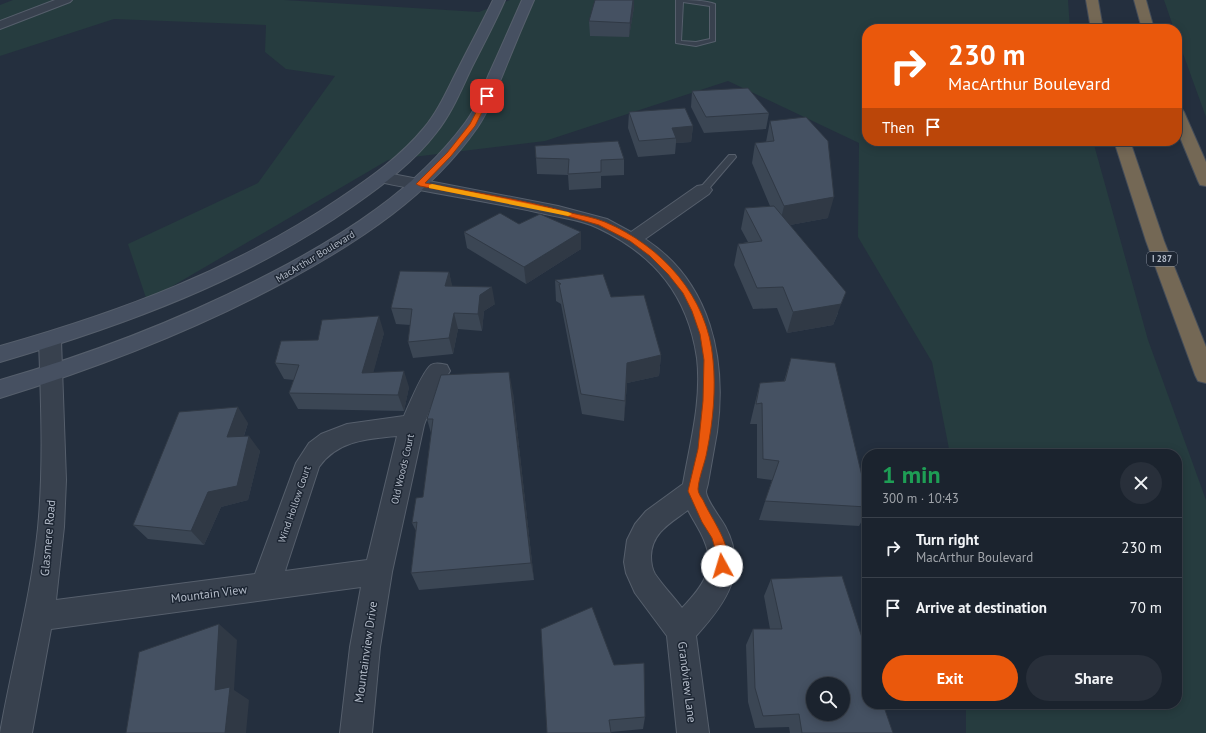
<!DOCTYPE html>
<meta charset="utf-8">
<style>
body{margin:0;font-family:"PT Sans",sans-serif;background:#282f3a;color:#f1f3f6;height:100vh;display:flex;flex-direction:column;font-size:15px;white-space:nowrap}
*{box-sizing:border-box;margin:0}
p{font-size:13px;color:#a0a4aa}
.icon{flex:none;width:22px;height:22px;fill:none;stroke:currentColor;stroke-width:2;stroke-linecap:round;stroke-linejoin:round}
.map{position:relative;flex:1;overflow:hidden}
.drawer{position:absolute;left:862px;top:449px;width:320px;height:260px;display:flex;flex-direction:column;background:#1b232e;border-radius:16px;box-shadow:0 2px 10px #0003,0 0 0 1px #39404a}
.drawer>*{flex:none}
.top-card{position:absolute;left:862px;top:24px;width:320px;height:122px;border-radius:16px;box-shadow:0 2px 10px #0003,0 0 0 1px #39404a;background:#ea580c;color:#fff;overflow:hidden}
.fabs{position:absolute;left:806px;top:677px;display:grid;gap:8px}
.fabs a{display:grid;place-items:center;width:44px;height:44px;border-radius:50%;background:#1b232e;box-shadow:0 2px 10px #0003,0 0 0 1px #39404a;font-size:20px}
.pin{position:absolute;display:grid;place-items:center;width:34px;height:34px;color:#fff;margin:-17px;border-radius:8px;box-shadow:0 2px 6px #0006}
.me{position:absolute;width:44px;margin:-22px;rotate:354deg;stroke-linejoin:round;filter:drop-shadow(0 0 3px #0008)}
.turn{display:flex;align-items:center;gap:14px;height:84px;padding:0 20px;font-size:18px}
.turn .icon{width:52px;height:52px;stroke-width:2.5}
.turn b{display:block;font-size:28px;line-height:34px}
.then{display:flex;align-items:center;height:38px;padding:0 20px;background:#0003;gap:8px;font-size:15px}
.round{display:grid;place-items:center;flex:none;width:42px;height:42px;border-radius:21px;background:#282f3a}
.head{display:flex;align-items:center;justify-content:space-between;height:68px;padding:0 20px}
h1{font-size:24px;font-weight:800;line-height:30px;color:#1e9e55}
.primary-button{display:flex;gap:8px;margin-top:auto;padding:8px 20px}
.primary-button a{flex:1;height:46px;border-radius:24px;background:#ea580c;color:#fff;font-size:16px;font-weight:800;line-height:46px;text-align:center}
.primary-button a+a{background:#282f3a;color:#f1f3f6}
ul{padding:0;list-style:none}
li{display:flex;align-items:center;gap:12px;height:60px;padding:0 20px;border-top:1px solid #39404a}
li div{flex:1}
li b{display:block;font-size:15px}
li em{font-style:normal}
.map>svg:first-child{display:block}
.green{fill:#263c3f}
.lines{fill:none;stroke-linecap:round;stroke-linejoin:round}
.service-casing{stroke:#565f6c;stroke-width:2}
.minor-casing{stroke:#565f6c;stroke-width:2}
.tertiary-casing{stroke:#565f6c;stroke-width:2}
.secondary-casing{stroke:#565f6c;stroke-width:2}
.motorway-casing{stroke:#434c59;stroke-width:2}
.service{fill:#38414e;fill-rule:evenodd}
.minor{fill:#38414e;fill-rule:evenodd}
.tertiary{fill:#38414e;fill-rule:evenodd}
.secondary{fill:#465061;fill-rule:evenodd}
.motorway{fill:#746855;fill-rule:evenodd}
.wall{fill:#3b4654}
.shaded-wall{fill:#303945}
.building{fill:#455162;stroke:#303945;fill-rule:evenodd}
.route{fill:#ea580c;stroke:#983908}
.slow{fill:#f59e0b}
.labels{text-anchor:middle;stroke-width:3;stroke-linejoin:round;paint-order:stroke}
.shield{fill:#1d2633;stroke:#878f9c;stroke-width:1}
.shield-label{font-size:9px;font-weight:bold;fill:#b4bcc9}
.street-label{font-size:10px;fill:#b4bcc9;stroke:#1d2633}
.near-street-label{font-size:12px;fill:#b4bcc9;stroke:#1d2633}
</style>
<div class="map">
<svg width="1206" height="733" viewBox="0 0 1206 733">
<rect width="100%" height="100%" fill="#242f3e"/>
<path class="green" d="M 13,0 L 284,0 L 479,12 L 510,0 L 1068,0 L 1070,29 L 867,29 L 867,141 L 1093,141 L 1148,340 L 1206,500 L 1206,733 L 966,733 L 966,704 L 1177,704 L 1177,454 L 950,454 L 932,362 L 858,237 L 859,143 L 728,81 L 545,141 L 388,160 L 147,301 L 128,244 L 258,183 L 335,76 L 286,69 L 265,52 L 266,25 L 114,19 L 0,56 L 0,5 Z
M 1164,0 L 1206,0 L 1206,117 L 1177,37 L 1177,29 L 1174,29 Z"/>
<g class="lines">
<g class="service-casing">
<path id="service" d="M 676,0 C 689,0 704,0 715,4 L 715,41 L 696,46 L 676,43 ZM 683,2 L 710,6 L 710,39 L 696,42 L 681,41 Z
M 729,155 L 735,155 L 736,157 L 706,192 L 700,192 L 699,190 L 700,188 Z"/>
</g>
<g class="minor-casing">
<path id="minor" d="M 382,172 L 558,206 L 607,219 L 631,232 L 697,186 L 703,185 L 709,186 L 712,190 L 709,194 L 645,239 C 711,282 727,359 717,432 C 714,449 711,466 708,483 C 708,485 706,489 706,492 C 707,501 720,517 725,526 C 749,571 726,603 696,636 L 709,733 L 677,733 L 667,636 L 635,593 L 626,573 L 624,562 L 627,540 L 635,524 L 646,511 L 683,484 C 690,443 702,401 697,358 C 688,296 655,255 598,228 C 582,220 562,218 545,214 C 489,201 432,194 376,181 L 374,177 L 376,173 ZM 688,510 C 693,520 700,530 704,540 C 717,569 701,588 682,608 C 674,597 663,586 655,574 C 652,569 651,562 651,556 C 652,532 671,523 688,510 Z
M 50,332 L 58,335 L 61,340 L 66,480 L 64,527 L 56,600 L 255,574 L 296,463 L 309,443 L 321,434 L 347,424 L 404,416 C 409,405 422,372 431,365 C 436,362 442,364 447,365 L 450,371 L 435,395 L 424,425 L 392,572 L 380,647 L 372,733 L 340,733 L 350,647 L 361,587 L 51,629 L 32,733 L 0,733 C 12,664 31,597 38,528 C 44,465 41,402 39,340 L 42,335 ZM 397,436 L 367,560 L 285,571 L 319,467 C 338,440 368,439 397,436 Z"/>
</g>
<g class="tertiary-casing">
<path id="tertiary" d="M 55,0 L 72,0 L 70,2 L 0,29 L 0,21 Z"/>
</g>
<g class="secondary-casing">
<path id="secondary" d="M 493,0 L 505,0 C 495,23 483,45 472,67 C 461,90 452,113 436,133 C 414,162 383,185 353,206 C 246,281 125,325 0,362 L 0,346 C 120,312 236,269 340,198 C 370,178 401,156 424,128 C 439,110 448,88 459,67 C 470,45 482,23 493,0 Z
M 522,0 L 534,0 C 523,25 513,49 503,74 C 495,93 489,111 477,128 C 430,195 360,241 288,280 C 196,330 100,367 0,398 L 0,380 C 94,353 184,318 271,273 C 344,235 415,190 465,123 C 476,109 482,91 489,74 C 500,50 511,25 522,0 Z"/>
</g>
<g class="motorway-casing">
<path id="motorway" d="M 1086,0 L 1098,0 L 1103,29 L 1091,29 Z
M 1134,0 L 1146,0 L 1154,29 L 1142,29 Z
M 1177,108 L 1182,109 L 1184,112 L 1206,162 L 1206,186 L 1200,185 L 1198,181 L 1177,130 Z
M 1114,141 L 1130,141 L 1164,241 L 1206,347 L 1206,383 L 1198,381 L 1195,375 L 1146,241 Z"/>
</g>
<use href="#service" class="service"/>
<use href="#minor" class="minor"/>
<use href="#tertiary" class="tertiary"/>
<use href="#secondary" class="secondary"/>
<use href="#motorway" class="motorway"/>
</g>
<path class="wall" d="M 634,7 L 629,37 L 590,36 L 589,21 Z
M 692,91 L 769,113 L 766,129 L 704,133 L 691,107 Z
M 629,112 L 693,126 L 691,142 L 676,143 L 675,154 L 638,157 L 628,128 Z
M 770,121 L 828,218 L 790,225 L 838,313 L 833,325 L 787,333 L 777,308 L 753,309 L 734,265 L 738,244 L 748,242 L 741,229 L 745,208 L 770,206 L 752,163 L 755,143 L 766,142 Z
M 536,158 L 624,159 L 624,175 L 601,176 L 601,188 L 569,190 L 568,175 L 537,174 Z
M 519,224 L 581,249 L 526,284 L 467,248 L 464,232 Z
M 449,272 L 452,287 L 495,304 L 484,311 L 482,331 L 458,329 L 453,354 L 413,358 L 408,342 L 410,325 L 396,324 L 391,308 Z
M 555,280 L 611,297 L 661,355 L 659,376 L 627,383 L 624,421 L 582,414 L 561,304 L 556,301 Z
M 384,333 L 373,372 L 409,387 L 404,411 L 298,409 L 289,393 L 294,380 L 284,379 L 275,363 L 318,340 Z
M 791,358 L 867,497 L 867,512 L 859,526 L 759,520 L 772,480 L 757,478 L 757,424 L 750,424 L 755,403 L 760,383 L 784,381 Z
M 513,393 L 534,580 L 419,590 L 411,573 L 416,531 L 412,523 L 423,497 L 431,433 L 427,419 Z
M 248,423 L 244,436 L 260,451 L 248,500 L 221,507 L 204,545 L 148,539 L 133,525 Z
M 771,579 L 893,733 L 790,733 L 789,727 L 755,728 L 748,702 L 746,645 L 753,629 L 770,629 L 764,596 Z
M 614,665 L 645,717 L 643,729 L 611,732 L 547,733 Z"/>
<path class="shaded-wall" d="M 633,0 L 634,0 L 634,7 L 629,37 L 630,23 Z
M 693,126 L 691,142 L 676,143 L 676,138 L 672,128 Z
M 834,197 L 828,218 L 779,227 L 784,206 Z
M 581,232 L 581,249 L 526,284 L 524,267 Z
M 449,272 L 453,289 L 445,286 Z
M 492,287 L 495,304 L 484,311 L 482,331 L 478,314 L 480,295 Z
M 846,292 L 833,325 L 787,333 L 793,312 Z
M 454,313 L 458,329 L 453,354 L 449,338 Z
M 379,316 L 384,333 L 369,389 L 362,373 Z
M 661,355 L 659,376 L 627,383 L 624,421 L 627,363 Z
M 404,371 L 409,387 L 404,411 L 398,395 Z
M 509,372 L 513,393 L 534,580 L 531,563 Z
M 238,407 L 248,423 L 238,453 L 227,437 Z
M 249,436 L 260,451 L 248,500 L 221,507 L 204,545 L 191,531 L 208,492 Z
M 219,624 L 237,640 L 234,690 L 249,700 L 246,733 L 225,733 L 215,690 Z"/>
<path class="building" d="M 595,0 L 633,0 L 630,23 L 589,21 Z
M 748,88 L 769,113 L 706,117 L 692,91 Z
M 685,108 L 693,126 L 672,128 L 676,138 L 639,141 L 629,112 Z
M 806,117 L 828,141 L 834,197 L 784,206 L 755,143 L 774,141 L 770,121 Z
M 618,141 L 624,159 L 601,160 L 601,172 L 568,174 L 569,159 L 536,158 L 535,146 Z
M 774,206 L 846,292 L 841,304 L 793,312 L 783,287 L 757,288 L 738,244 L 762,241 L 745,208 Z
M 500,213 L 519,224 L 540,214 L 581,232 L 524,267 L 464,232 Z
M 400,271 L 449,272 L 445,286 L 492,287 L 480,295 L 478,314 L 454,313 L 449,338 L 408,342 L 412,309 L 391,308 Z
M 603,274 L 611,297 L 644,295 L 661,355 L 627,363 L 625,401 L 581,394 L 559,284 L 561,284 L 555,280 Z
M 379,316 L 362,373 L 404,371 L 398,395 L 289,393 L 299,365 L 275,363 L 281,341 L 318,340 L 322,320 Z
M 791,358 L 835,363 L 867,497 L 867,507 L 765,501 L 779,461 L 763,459 L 762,403 L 756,404 L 760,383 L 785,381 Z
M 509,372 L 531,563 L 411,573 L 417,522 L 412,523 L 416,498 L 423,497 L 433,419 L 427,419 L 441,375 Z
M 238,407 L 227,437 L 249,436 L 237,486 L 208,492 L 191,531 L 133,525 L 179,412 Z
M 842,576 L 867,653 L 867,704 L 883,704 L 893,733 L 802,733 L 799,714 L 763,716 L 755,688 L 753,629 L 782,629 L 771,579 ZM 813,684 L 843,684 L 843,714 L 813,714 Z
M 592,607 L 614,665 L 644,663 L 645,717 L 609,720 L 611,733 L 547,733 L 541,629 Z
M 219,624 L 215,690 L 230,687 L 225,733 L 126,733 L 139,652 Z"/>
<path class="route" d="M 485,95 L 490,96 L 475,126 L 451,156 L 425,183 C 472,192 520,199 567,212 C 579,215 593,217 605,222 C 662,246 708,297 713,360 C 716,389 713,422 707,451 C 705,463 699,476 698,489 C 698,493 701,497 703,500 C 711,519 735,548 726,570 L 722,571 L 718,570 L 716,566 L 717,555 L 712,538 L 702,522 L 688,491 L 698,449 L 703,401 L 704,360 L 700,334 L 692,311 L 683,293 L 668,274 L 650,256 L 630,241 L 599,225 L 550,211 L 420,186 L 416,184 L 447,153 L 470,124 Z"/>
<path class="slow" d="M 432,184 L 568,212 L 572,214 L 568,216 L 429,188 L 429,185 Z"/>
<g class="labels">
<rect class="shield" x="1147" y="252" width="30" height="14" rx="3"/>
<g class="shield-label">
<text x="1162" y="262">I 287</text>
</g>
<g class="street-label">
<text transform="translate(315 256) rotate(-31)" y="4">MacArthur Boulevard</text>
<text transform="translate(402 469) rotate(-77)" y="4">Old Woods Court</text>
<text transform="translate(294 504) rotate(-71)" y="4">Wind Hollow Court</text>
</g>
<g class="near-street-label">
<text transform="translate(48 538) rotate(-85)" y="4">Glasmere Road</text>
<text transform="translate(209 594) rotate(-7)" y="4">Mountain View</text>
<text transform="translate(366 652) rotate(-82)" y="4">Mountainview Drive</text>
<text transform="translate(687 682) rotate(83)" y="4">Grandview Lane</text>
</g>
</g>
</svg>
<div class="fabs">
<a><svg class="icon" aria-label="search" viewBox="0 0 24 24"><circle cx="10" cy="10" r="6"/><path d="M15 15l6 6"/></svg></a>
</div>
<div class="pin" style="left:487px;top:96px;background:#d93025"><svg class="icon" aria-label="arrive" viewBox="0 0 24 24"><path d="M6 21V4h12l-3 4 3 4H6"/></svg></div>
<svg class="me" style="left:722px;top:566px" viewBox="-20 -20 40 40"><circle r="19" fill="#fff"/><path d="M0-13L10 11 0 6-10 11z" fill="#ea580c"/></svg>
<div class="top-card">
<div class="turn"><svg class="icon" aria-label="right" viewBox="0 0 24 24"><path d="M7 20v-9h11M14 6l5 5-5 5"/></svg><div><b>230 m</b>MacArthur Boulevard</div></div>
<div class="then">Then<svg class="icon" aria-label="arrive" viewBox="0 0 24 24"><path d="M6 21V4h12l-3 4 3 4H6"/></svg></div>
</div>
<section class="drawer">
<div class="head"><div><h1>1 min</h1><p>300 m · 10:43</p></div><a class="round"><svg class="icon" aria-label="close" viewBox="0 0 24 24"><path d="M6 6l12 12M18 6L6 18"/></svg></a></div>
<ul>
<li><svg class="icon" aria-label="right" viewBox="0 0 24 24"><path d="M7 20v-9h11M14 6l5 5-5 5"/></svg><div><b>Turn right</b><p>MacArthur Boulevard</p></div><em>230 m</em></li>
<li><svg class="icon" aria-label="arrive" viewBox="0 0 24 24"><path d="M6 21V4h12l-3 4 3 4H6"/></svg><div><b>Arrive at destination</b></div><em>70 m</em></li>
</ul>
<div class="primary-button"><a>Exit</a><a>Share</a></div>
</section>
</div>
